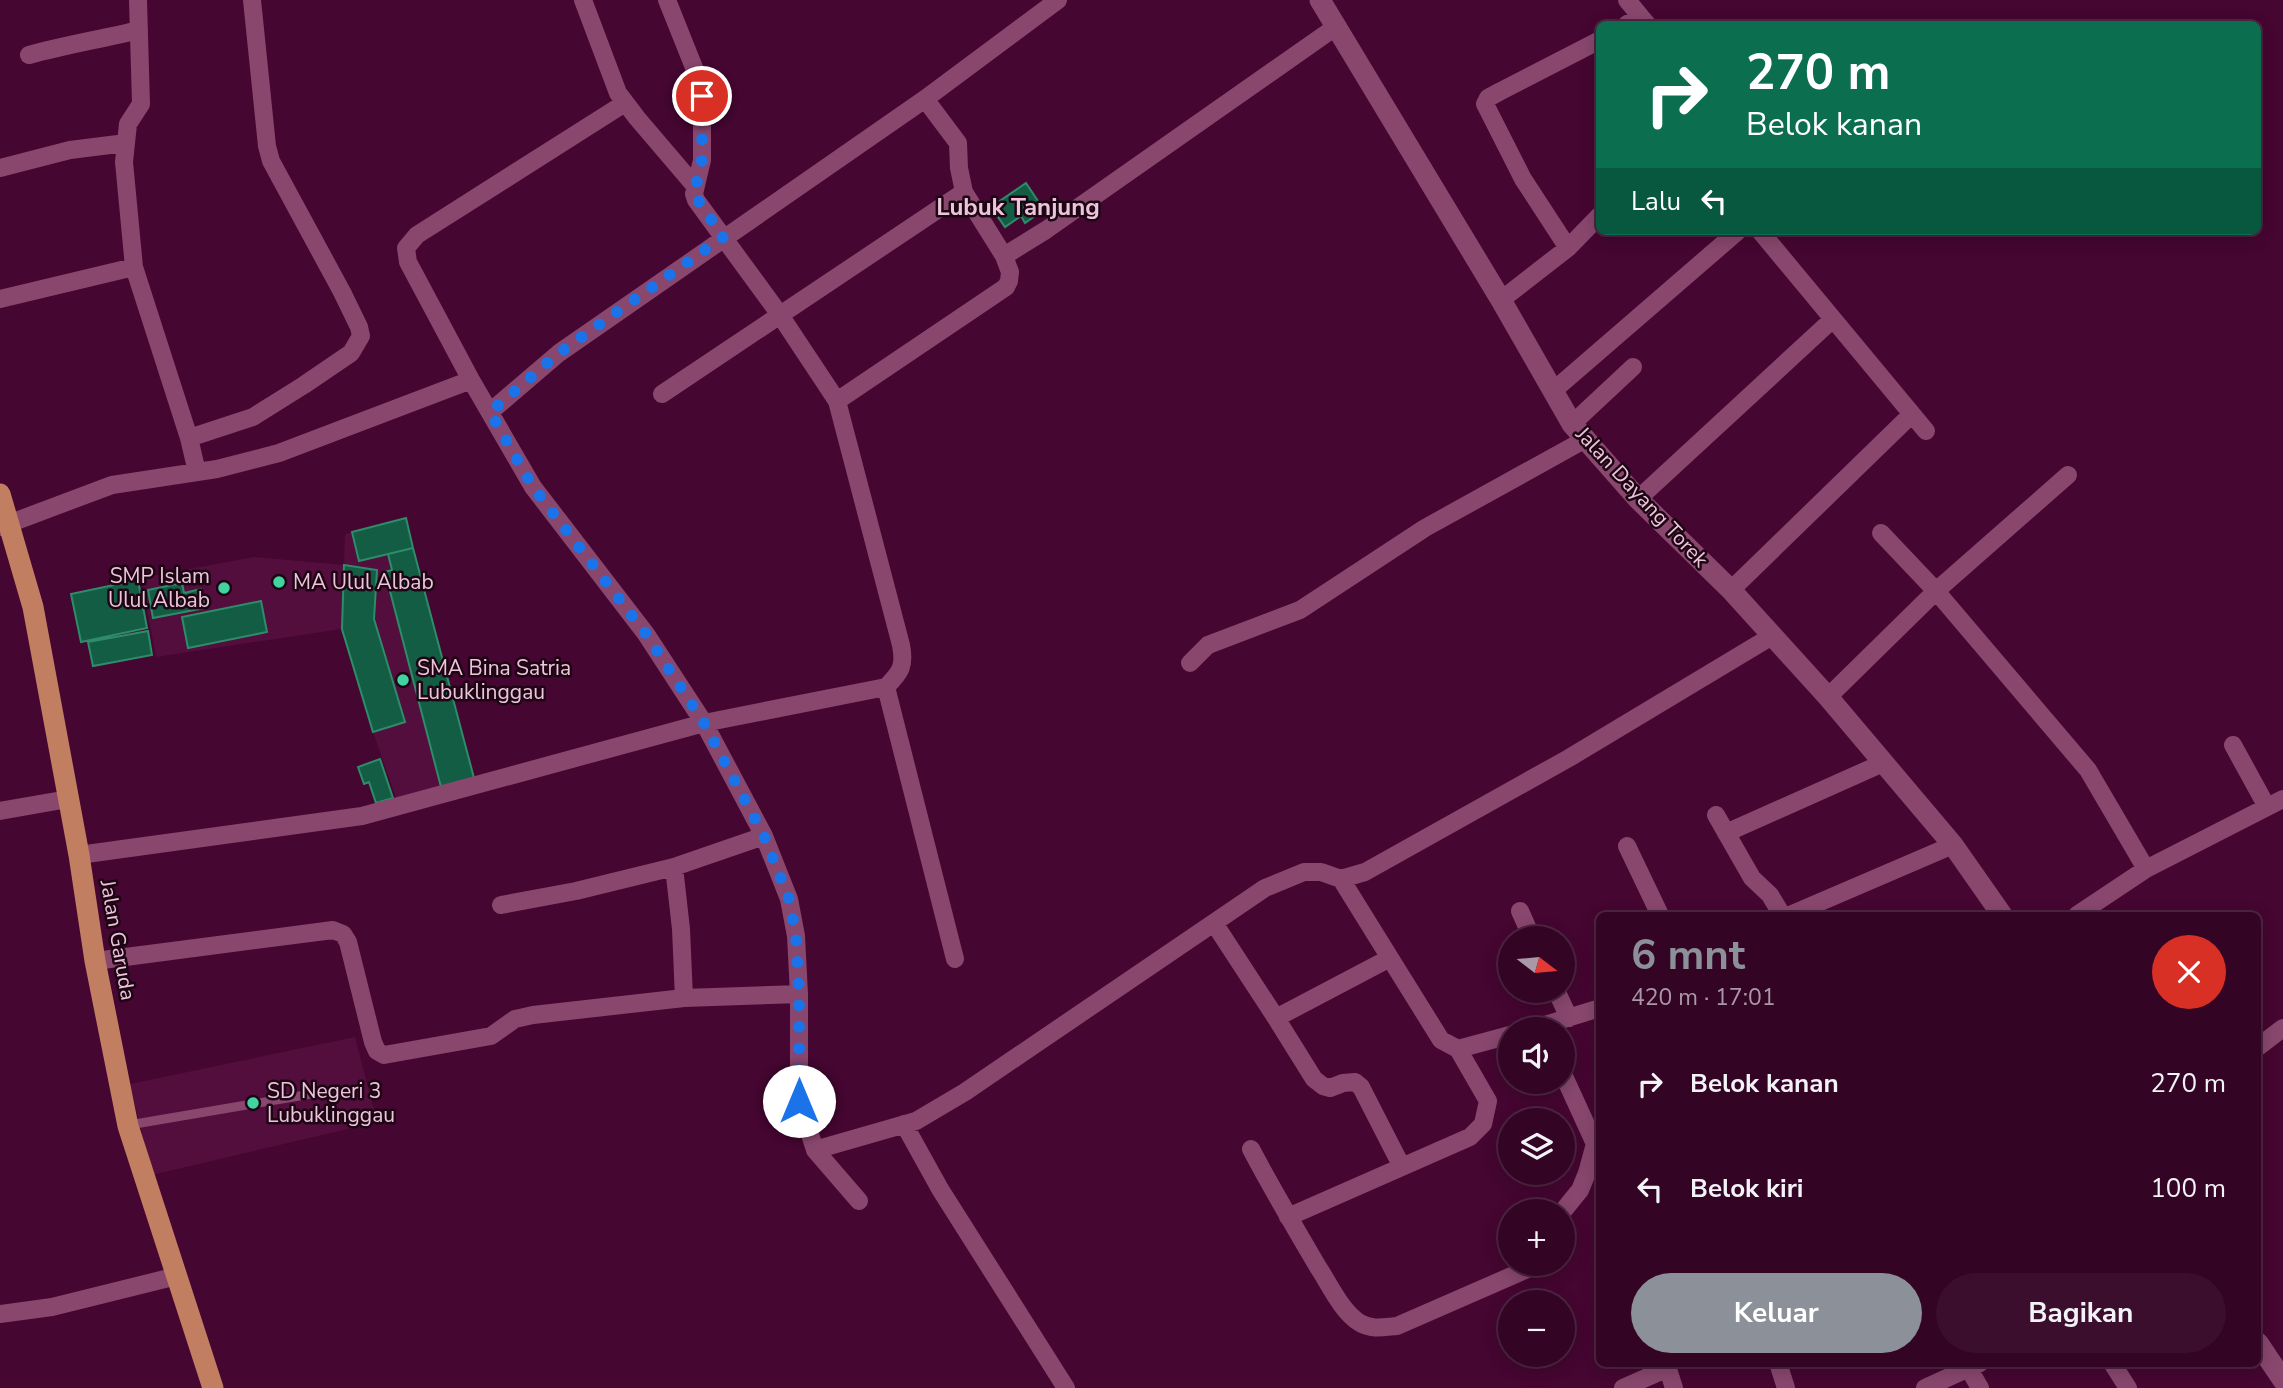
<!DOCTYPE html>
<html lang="id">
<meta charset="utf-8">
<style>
body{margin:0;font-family:"Nunito Sans",sans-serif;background:#3c0e2d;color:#f1f3f6;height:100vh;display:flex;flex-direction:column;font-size:26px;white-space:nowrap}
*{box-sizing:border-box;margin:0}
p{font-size:23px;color:#a998a7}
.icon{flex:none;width:38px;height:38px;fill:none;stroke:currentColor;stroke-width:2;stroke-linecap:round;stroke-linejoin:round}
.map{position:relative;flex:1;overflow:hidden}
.side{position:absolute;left:1596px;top:912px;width:665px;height:455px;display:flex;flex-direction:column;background:#340425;border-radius:10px;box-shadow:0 4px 18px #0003,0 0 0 2px #4e2542}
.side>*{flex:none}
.guide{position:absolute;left:1596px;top:21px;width:665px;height:214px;border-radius:10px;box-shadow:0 4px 18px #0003,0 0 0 2px #4e2542;background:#0b6e4f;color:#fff;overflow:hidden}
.needle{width:46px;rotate:106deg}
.fabs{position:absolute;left:1498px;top:926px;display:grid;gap:14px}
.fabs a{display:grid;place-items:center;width:77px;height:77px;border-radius:50%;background:#340425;box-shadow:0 4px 18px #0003,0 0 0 2px #4e2542;font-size:35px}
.pin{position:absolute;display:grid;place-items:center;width:60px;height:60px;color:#fff;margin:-30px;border:4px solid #fff;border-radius:50%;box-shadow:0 2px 7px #0007}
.me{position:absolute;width:77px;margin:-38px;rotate:0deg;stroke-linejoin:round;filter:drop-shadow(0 0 5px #0008)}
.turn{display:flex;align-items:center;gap:24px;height:147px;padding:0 35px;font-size:32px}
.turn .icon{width:91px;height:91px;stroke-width:2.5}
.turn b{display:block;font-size:49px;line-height:60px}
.then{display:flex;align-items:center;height:66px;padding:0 35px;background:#0003;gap:14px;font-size:26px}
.round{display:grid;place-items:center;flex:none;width:74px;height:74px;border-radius:37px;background:#3c0e2d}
.head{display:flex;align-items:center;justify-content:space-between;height:119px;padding:0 35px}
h1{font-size:42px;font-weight:700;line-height:52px;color:#8c9099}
.action{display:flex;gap:14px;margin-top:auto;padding:14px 35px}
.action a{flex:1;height:80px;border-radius:42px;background:#8c9099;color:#fff;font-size:28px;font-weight:700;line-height:80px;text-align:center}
.action a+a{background:#3c0e2d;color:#f1f3f6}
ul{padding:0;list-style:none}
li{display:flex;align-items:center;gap:21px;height:105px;padding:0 35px}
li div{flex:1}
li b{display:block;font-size:26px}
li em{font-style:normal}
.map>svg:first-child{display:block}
.built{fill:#540e3d}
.building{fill:#125d44;stroke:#2e8c6a;stroke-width:2}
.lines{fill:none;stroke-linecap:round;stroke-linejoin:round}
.lane{stroke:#89476e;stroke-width:9}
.street{stroke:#89476e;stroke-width:18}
.secondary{stroke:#89476e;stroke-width:21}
.highway{stroke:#c17e60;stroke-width:21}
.route{stroke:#1a73e8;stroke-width:12;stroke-dasharray:0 21.6}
.poi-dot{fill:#42d4a0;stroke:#1d0514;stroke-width:2.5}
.labels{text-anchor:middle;stroke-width:5;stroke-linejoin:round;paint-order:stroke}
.street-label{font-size:21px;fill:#ecc5da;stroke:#1d0514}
.poi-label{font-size:21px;fill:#ecc5da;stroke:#1d0514;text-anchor:start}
.quarter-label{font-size:24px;font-weight:bold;fill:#ecc5da;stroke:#1d0514}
</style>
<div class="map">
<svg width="2283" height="1388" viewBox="0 0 2283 1388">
<rect width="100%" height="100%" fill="#450631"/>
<path class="built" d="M 406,518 L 474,778 L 396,798 L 373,732 L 341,629 L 156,657 L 141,578 L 254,557 L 344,565 L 345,534 Z
M 355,1037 L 377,1122 L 152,1175 L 130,1084 Z"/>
<path class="building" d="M 1026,183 L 1040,204 L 1031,210 L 1035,216 L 1025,223 L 1021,216 L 1005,227 L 991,207 Z
M 406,518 L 413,548 L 359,561 L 352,532 Z
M 413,548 L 474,778 L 441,787 L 385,572 L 392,570 L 388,554 Z
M 344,565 L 377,570 L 374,619 L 405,722 L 373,732 L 342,629 Z
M 138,580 L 147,628 L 81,642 L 71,594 Z
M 182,583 L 184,593 L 201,589 L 205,608 L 153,618 L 148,590 Z
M 261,601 L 267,632 L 188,648 L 182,617 Z
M 148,631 L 152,655 L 93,666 L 88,642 Z
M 380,759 L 393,798 L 376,803 L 369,782 L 364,784 L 358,767 Z"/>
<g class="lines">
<path class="lane" d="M 129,1125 L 311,1094"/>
<path class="street" d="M 138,0 L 141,104 L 128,124 L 124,162 L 134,267 L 189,438 L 197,472
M 583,0 L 618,93 L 637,118 L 695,186
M 1627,0 L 1641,17
M 1627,24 L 1641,17 L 1647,24
M 29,55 C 65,45 102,39 139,30
M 625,103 L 417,235 L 406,248 L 408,262 L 471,380 L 533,487 L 646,634 L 704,723 L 764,836 L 789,899 L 796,936 L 799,994 L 799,1100 L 815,1150 L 859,1201
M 0,168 L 70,150 L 126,143
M 1760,231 L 1926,431
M 1568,248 L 1523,179 L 1485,104 L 1488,98 L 1499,92 L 1600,40
M 1004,256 L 1046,230 L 1337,26
M 0,299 L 134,267
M 1501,300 L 1568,248 L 1600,215
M 1553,391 L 1738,231
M 662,394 L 964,192
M 837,401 L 1006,287 L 1009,281 L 1010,272 L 1004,256 L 964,192 L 959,168 L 958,143 L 925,99
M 490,412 L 559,353 L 925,99 L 1058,0
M 1572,424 L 1633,367
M 189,438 L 253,417 L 304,385 L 351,353 L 361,336 L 359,327 L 342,292 L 271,161 L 267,146 L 252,0
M 1638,499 L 1833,319
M 0,527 L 112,485 L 217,469 L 279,453 L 471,380
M 1881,533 L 1936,591 L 2088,770 L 2146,869
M 1731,590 L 1912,414
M 1190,663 L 1208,645 L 1300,610 L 1425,528 L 1584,440
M 886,687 L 955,959
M 1828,697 L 1936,591 L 2068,475
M 2233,745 L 2267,807
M 0,811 L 68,799
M 1716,815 L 1752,878 L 1770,895 L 1782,915
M 1726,833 L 1883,763
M 1627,846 L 1660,915
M 79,855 L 362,816 L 704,723 L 886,687 C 901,672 905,666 901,645 L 837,401 L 780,315 L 696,200 L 694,194 L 702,160 L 702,96 L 701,85 L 667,0
M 674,867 L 681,929 L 684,998
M 1341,879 L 1390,958
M 501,905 L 576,891 L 674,867 L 764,836
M 1520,911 L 1532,938
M 1790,915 L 1953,845
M 2077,915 L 2146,869 L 2283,799
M 1214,923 L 1276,1018 L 1390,958 L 1441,1040 L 1458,1049 L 1510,1035
M 95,961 L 333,930 L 343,934 L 348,942 L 373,1042 L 377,1051 L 384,1055 L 491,1036 L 515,1019 L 533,1015 L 684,998 L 799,994
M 1556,990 L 1569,1018
M 1276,1018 L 1314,1079 L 1323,1086 L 1330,1088 L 1343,1083 L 1355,1082 L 1361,1087 L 1402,1167
M 1532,1029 L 1600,1008
M 2258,1047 L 2283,1028
M 904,1124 L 940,1189 L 1066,1388
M 1251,1149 C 1272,1189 1295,1228 1318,1267 C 1330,1285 1341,1311 1360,1323 C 1372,1330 1384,1327 1397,1326 L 1539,1264
M 815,1150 L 916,1121 L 965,1092 L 1265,888 L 1304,872 L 1321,872 L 1341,879 L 1365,872 L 1569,758 L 1772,636
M 1563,1211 L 1580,1190 L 1587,1173 L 1595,1144 L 1563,1074
M 1288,1217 L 1470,1137 L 1483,1124 L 1488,1101 L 1458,1049
M 0,1314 L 52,1307 L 177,1276
M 1666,1363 L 1674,1388
M 1778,1363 L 1786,1388
M 2112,1363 L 2128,1388
M 1969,1369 L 1980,1388
M 1623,1388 L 1668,1368
M 1925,1388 L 1980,1363"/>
<path class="secondary" d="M 1320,0 L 1501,300 L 1572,424 L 1638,499 L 1731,590 L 1828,697 L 1953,845 L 2002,915
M 2258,1343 L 2283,1380"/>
<path class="highway" d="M 0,494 L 33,607 L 79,855 L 95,961 L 128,1126 L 213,1388"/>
</g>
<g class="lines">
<path class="route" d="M 702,96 L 702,160 L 694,194 L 723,237 L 559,353 L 490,412 L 533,487 L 646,634 L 704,723 L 764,836 L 789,899 L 796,936 L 799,993 L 799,1101"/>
</g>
<g class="poi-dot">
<circle cx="279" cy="582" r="7"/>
<circle cx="224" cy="588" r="7"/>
<circle cx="403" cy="680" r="7"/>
<circle cx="253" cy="1103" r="7"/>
</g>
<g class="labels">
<g class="street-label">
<text transform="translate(1642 497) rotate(47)" y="7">Jalan Dayang Torek</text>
<text transform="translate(118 940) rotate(80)" y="7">Jalan Garuda</text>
</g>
<g class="poi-label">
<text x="210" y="583" text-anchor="end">SMP Islam<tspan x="210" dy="24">Ulul Albab</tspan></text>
<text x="293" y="589">MA Ulul Albab</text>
<text x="417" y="675">SMA Bina Satria<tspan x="417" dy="24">Lubuklinggau</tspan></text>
<text x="267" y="1098">SD Negeri 3<tspan x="267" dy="24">Lubuklinggau</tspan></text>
</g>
<g class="quarter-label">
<text x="1018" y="215">Lubuk Tanjung</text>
</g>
</g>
</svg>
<div class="fabs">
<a><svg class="needle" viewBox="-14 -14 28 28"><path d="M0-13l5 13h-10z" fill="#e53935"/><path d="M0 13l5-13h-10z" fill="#a998a7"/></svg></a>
<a><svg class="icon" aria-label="sound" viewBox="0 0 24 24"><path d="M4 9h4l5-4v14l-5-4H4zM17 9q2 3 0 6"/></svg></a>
<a><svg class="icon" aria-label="layers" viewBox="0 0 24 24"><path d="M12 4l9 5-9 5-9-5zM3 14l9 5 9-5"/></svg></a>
<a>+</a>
<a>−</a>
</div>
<div class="pin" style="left:702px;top:96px;background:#d93025"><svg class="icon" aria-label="arrive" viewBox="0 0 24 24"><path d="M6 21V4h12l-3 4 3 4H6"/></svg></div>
<svg class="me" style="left:799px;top:1101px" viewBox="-20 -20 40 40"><circle r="19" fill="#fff"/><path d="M0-13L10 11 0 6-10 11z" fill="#1a73e8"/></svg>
<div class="guide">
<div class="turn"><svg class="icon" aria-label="right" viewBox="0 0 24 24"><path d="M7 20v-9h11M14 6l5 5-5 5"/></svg><div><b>270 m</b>Belok kanan</div></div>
<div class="then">Lalu<svg class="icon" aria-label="left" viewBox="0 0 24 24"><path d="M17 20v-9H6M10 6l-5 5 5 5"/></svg></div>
</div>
<section class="side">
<div class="head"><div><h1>6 mnt</h1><p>420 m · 17:01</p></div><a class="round" style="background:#d93025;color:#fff"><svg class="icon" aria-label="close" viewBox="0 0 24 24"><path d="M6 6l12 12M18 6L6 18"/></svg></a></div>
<ul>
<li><svg class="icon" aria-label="right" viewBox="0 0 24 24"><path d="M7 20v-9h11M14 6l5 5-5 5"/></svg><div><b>Belok kanan</b></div><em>270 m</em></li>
<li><svg class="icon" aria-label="left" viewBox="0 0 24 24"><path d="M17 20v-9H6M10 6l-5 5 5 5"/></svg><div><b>Belok kiri</b></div><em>100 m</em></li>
</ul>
<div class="action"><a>Keluar</a><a>Bagikan</a></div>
</section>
</div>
